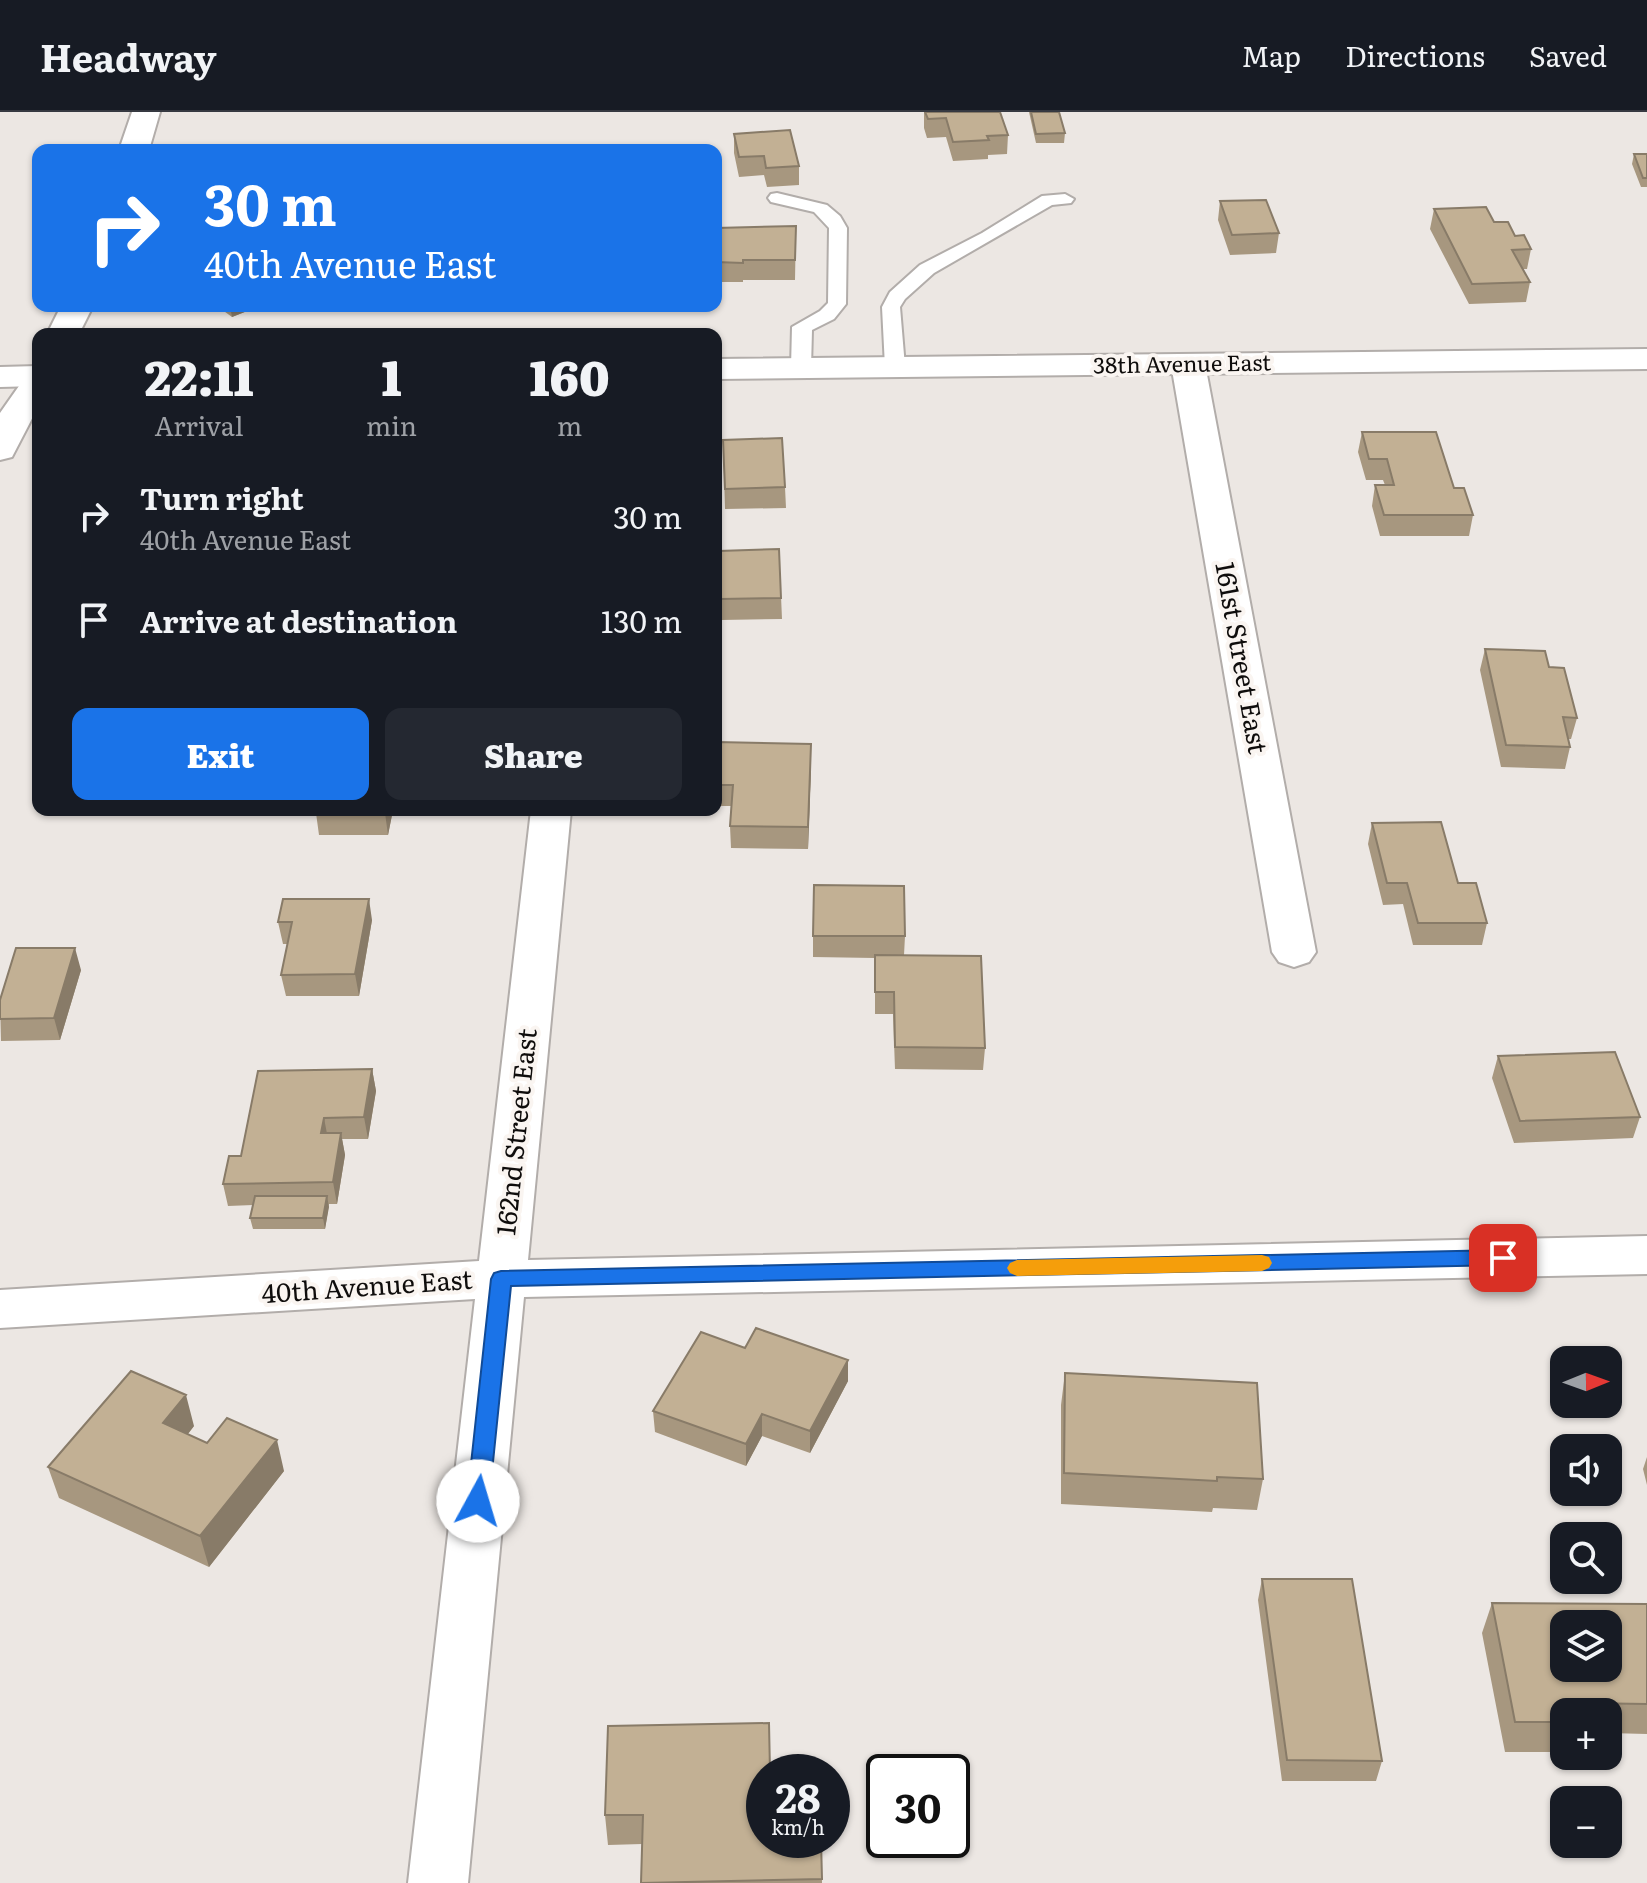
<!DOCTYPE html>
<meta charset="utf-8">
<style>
body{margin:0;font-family:Literata,serif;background:#242831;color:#f1f3f6;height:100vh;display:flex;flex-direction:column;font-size:30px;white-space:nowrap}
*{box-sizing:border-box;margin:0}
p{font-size:26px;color:#9ea1a6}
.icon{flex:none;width:44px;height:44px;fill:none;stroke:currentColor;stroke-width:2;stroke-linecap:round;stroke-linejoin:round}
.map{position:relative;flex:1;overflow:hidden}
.drawer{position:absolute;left:32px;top:216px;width:690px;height:488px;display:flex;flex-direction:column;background:#171b24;border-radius:16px;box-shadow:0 2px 6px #0004}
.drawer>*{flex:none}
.guide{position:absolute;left:32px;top:32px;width:690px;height:168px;border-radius:16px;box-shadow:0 2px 6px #0004;background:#1a73e8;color:#fff;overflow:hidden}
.needle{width:52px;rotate:89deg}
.buttons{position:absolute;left:1550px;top:1234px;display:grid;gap:16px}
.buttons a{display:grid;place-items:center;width:72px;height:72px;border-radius:16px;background:#171b24;box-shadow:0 2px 6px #0004;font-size:40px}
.speed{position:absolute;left:746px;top:1642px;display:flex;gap:16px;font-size:40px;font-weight:700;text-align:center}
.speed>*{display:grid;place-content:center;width:104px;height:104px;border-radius:50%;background:#171b24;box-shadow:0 2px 6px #0004;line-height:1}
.speed small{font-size:20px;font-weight:400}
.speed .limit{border:4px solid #111;border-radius:12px;background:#fff;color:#111}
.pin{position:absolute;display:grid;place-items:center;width:68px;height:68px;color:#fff;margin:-34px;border-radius:16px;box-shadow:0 4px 12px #0006}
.me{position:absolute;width:88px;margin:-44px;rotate:6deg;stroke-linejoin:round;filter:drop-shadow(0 0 6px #0008)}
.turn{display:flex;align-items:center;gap:28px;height:168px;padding:0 40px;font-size:36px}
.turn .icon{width:104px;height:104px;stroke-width:2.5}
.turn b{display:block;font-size:56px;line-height:68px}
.eta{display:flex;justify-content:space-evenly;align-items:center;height:136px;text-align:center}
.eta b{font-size:48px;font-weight:800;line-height:56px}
.action{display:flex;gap:16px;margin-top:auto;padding:16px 40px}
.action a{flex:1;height:92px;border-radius:16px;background:#1a73e8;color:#fff;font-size:32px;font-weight:800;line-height:92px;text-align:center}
.action a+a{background:#242831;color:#f1f3f6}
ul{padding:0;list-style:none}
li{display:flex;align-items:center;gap:24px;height:104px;padding:0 40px}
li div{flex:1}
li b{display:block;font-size:30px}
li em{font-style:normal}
header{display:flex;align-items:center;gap:48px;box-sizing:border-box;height:112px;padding:0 40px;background:#171b24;border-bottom:2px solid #363941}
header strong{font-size:38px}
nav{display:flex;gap:44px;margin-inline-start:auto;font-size:28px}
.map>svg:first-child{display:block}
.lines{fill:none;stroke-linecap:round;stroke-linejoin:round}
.service-casing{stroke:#b2adaa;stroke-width:4}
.minor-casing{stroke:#b2adaa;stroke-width:4}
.tertiary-casing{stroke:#b2adaa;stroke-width:4}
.service{fill:#fff;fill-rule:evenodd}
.minor{fill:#fff;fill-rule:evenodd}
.tertiary{fill:#fff;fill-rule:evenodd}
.wall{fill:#a7977f}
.shaded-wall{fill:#887b68}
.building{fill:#c2b094;stroke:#887b68;stroke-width:2;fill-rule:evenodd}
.route{fill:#1a73e8;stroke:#114b97;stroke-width:2}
.slow{fill:#f59e0b}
.labels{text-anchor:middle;stroke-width:8;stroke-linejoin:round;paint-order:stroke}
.far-street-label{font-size:22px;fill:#0f0d0c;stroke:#faf5f1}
.street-label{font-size:26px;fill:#0f0d0c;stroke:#faf5f1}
</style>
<header>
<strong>Headway</strong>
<nav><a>Map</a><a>Directions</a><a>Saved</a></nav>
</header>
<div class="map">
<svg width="1647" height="1771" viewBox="0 0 1647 1771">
<rect width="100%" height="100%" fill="#ece7e3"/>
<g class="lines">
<g class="service-casing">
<path id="service" d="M 777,81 L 827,93 L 840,104 L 847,116 L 846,192 L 834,207 L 812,218 L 811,256 L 801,262 L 791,256 L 792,215 L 820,199 L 828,191 L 829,116 L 814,100 L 771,90 L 768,86 L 771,82 Z
M 1065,82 L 1074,87 L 1071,91 L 1052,93 L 934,161 L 905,187 L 900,195 L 905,255 L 902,259 L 888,259 L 885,255 L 882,195 L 890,180 L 920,153 L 982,121 L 1042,84 Z"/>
</g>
<g class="minor-casing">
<path id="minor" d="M 132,0 L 160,0 L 149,38 L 119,38 Z
M 61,194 L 93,194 L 79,222 L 47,222 Z
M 1188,242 L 1200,245 L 1205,252 L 1316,840 L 1309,850 L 1294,855 L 1279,850 L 1272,840 L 1171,252 L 1176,245 Z
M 38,261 L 38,295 L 12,345 L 0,348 L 0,301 L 26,264 Z
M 531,698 L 571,698 L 528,1148 L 1647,1124 L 1647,1162 L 524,1185 L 468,1771 L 408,1771 L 475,1187 L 0,1216 L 0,1178 L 479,1149 Z"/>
</g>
<g class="tertiary-casing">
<path id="tertiary" d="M 1647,237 L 1647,257 L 716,267 L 716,247 Z
M 38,254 L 38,274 L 0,275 L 0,255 Z"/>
</g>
<use href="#service" class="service"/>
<use href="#minor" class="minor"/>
<use href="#tertiary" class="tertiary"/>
</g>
<path class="wall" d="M 924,0 L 1000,0 L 1008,23 L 1007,42 L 988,43 L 988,47 L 953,49 L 946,25 L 927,26 L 924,16 Z
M 1029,0 L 1059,0 L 1065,21 L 1064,31 L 1036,31 Z
M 734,22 L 799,54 L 799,73 L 767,75 L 764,63 L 739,65 L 734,41 Z
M 1634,42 L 1647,42 L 1647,75 L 1641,75 L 1632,52 Z
M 1220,89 L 1279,121 L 1276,141 L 1230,143 L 1218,108 Z
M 1434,97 L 1494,110 L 1515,124 L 1531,137 L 1527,157 L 1522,157 L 1530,170 L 1526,190 L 1469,192 L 1430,117 Z
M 796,114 L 795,168 L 743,168 L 743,170 L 716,170 L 716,116 Z
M 217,194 L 260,194 L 232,205 Z
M 1362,320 L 1454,376 L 1473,403 L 1469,424 L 1380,424 L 1372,394 L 1375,373 L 1385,373 L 1383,368 L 1366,368 L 1358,340 Z
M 723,328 L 785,375 L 786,396 L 725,397 Z
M 779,437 L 782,507 L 721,508 L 719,439 Z
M 1485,537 L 1549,555 L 1577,606 L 1571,627 L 1568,627 L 1570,635 L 1565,657 L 1501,655 L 1480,558 Z
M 716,630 L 811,653 L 808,737 L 731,736 L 730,714 L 731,694 L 716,694 Z
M 316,698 L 393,698 L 388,723 L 319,723 L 316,701 Z
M 1372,711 L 1458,771 L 1487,811 L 1482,833 L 1413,833 L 1403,792 L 1383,793 L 1368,732 Z
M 372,808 L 359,884 L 286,884 L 281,863 L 288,832 L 283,832 L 278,810 Z
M 813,824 L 905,824 L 904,843 L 985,936 L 983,958 L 895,957 L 893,902 L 875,902 L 875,846 L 813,845 Z
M 81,858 L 60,928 L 1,929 L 0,888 Z
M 1498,944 L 1640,1005 L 1633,1026 L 1514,1031 L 1492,966 Z
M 372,957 L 376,979 L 368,1027 L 342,1027 L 345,1043 L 337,1092 L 329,1092 L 325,1117 L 253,1117 L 250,1106 L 253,1093 L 228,1094 L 223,1072 L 241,1044 Z
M 745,1236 L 848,1248 L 848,1269 L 810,1341 L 762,1324 L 746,1354 L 655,1320 L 653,1299 Z
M 1065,1261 L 1263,1367 L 1257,1398 L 1213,1396 L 1212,1400 L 1061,1392 L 1061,1293 Z
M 194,1314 L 188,1322 L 207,1331 L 284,1359 L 209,1455 L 59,1386 L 48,1355 Z
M 1647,1345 L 1647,1373 L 1643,1357 Z
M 1262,1467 L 1382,1649 L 1376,1669 L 1282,1669 L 1258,1488 Z
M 1492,1491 L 1647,1492 L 1647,1622 L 1608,1621 L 1608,1600 L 1564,1600 L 1564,1640 L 1505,1640 L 1482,1521 Z
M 608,1614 L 764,1728 L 821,1728 L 822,1771 L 641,1771 L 642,1732 L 608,1733 L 605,1703 Z"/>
<path class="shaded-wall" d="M 230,194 L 260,194 L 232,205 Z
M 811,632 L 811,653 L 808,737 L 808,715 Z
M 385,698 L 393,698 L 388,723 L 385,701 Z
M 369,787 L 372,808 L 359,884 L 355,862 Z
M 75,836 L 81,858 L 60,928 L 54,906 Z
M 372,957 L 376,979 L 368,1027 L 364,1005 Z
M 324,1006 L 328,1027 L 321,1021 Z
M 341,1021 L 345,1043 L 337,1092 L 333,1070 Z
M 327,1084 L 329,1095 L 325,1117 L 323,1106 Z
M 848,1248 L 848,1269 L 810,1341 L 810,1319 Z
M 186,1283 L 194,1314 L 172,1342 L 163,1311 Z
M 762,1302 L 762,1324 L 746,1354 L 746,1332 Z
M 277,1328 L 284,1359 L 209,1455 L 200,1424 Z"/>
<path class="building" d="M 925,0 L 1000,0 L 1008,23 L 987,24 L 989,28 L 953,30 L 946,6 L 928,7 Z
M 1031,0 L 1059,0 L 1065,21 L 1036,22 Z
M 790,18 L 799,54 L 766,56 L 764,44 L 739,45 L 734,22 Z
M 1634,42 L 1647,42 L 1647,66 L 1643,66 Z
M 1266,88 L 1279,121 L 1232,123 L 1220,89 Z
M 1486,95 L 1494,110 L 1508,110 L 1515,124 L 1524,123 L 1531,137 L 1512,138 L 1530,170 L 1472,172 L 1434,97 Z
M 796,114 L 795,148 L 743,148 L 743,151 L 716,150 L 716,116 Z
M 1362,320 L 1436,320 L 1454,376 L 1464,376 L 1473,403 L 1384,403 L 1375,373 L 1394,373 L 1387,347 L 1369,347 Z
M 782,326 L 785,375 L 725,377 L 723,328 Z
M 779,437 L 781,486 L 720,487 L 719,439 Z
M 1485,537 L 1545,539 L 1549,555 L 1564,556 L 1577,606 L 1563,605 L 1570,635 L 1506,633 Z
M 716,630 L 811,632 L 808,715 L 730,714 L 733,673 L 716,673 Z
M 316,698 L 385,698 L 385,701 L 316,701 Z
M 1441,710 L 1458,771 L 1476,771 L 1487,811 L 1418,811 L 1407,771 L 1387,771 L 1372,711 Z
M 814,773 L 904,774 L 905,824 L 813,824 Z
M 283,787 L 369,787 L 355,862 L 281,863 L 292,810 L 278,810 Z
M 16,836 L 75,836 L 54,906 L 0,907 L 0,888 Z
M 875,843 L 981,844 L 985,936 L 895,935 L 894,880 L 875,880 Z
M 1615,940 L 1640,1005 L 1520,1009 L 1498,944 Z
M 372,957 L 364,1005 L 324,1006 L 321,1021 L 341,1021 L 333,1070 L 223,1072 L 229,1044 L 241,1044 L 258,959 Z
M 255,1084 L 327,1084 L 323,1106 L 250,1106 Z
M 756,1216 L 848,1248 L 810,1319 L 762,1302 L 746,1332 L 653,1299 L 701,1220 L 745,1236 Z
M 131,1259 L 186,1283 L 163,1311 L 207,1331 L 227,1306 L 277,1328 L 200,1424 L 48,1355 Z
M 1065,1261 L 1257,1271 L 1263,1367 L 1217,1365 L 1217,1369 L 1064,1361 Z
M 1262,1467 L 1352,1467 L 1382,1649 L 1287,1648 Z
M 1492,1491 L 1647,1492 L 1647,1592 L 1582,1591 L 1584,1600 L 1564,1600 L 1564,1610 L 1515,1610 ZM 1564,1512 L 1608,1512 L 1608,1556 L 1564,1556 Z
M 769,1611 L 770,1660 L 764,1660 L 764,1728 L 821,1728 L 822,1767 L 641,1771 L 643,1703 L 605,1703 L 608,1614 Z"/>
<path class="route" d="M 1503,1138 L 1510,1140 L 1513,1146 L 1510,1151 L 1503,1153 L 511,1174 L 489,1389 L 486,1396 L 478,1398 L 470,1396 L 467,1389 L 491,1167 L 494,1161 L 501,1159 Z"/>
<path class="slow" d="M 1262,1143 L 1269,1145 L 1272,1151 L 1269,1156 L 1262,1159 L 1017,1164 L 1010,1161 L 1007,1156 L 1010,1151 L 1017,1148 Z"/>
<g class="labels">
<g class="far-street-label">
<text transform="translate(1182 252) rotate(-1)" y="8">38th Avenue East</text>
</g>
<g class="street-label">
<text transform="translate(1241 546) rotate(80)" y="9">161st Street East</text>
<text transform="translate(517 1020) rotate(-84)" y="9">162nd Street East</text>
<text transform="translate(367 1175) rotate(-4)" y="9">40th Avenue East</text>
</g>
</g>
</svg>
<div class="buttons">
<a><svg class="needle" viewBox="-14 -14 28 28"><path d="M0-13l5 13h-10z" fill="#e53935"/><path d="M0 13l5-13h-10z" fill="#9ea1a6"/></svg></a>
<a><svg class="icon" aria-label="sound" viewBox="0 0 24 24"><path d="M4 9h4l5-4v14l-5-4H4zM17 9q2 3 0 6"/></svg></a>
<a><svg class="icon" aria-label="search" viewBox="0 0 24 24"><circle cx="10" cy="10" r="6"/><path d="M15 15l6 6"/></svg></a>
<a><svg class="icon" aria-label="layers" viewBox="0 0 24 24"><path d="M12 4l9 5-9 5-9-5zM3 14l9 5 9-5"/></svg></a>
<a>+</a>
<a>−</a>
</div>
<div class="speed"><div>28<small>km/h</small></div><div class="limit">30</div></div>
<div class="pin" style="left:1503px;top:1146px;background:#d93025"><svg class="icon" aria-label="arrive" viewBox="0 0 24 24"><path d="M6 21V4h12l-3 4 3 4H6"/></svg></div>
<svg class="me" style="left:478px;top:1389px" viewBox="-20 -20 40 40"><circle r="19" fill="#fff"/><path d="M0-13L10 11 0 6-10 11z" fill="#1a73e8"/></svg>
<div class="guide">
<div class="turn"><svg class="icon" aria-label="right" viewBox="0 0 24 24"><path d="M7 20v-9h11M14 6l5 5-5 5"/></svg><div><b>30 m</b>40th Avenue East</div></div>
</div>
<section class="drawer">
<div class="eta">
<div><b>22:11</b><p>Arrival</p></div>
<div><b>1</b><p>min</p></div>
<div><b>160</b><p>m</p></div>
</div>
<ul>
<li><svg class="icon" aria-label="right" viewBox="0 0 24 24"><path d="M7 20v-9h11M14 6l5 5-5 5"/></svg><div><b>Turn right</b><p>40th Avenue East</p></div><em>30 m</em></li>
<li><svg class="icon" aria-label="arrive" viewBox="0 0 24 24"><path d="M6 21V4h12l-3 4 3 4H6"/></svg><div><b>Arrive at destination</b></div><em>130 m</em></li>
</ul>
<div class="action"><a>Exit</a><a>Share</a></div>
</section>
</div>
